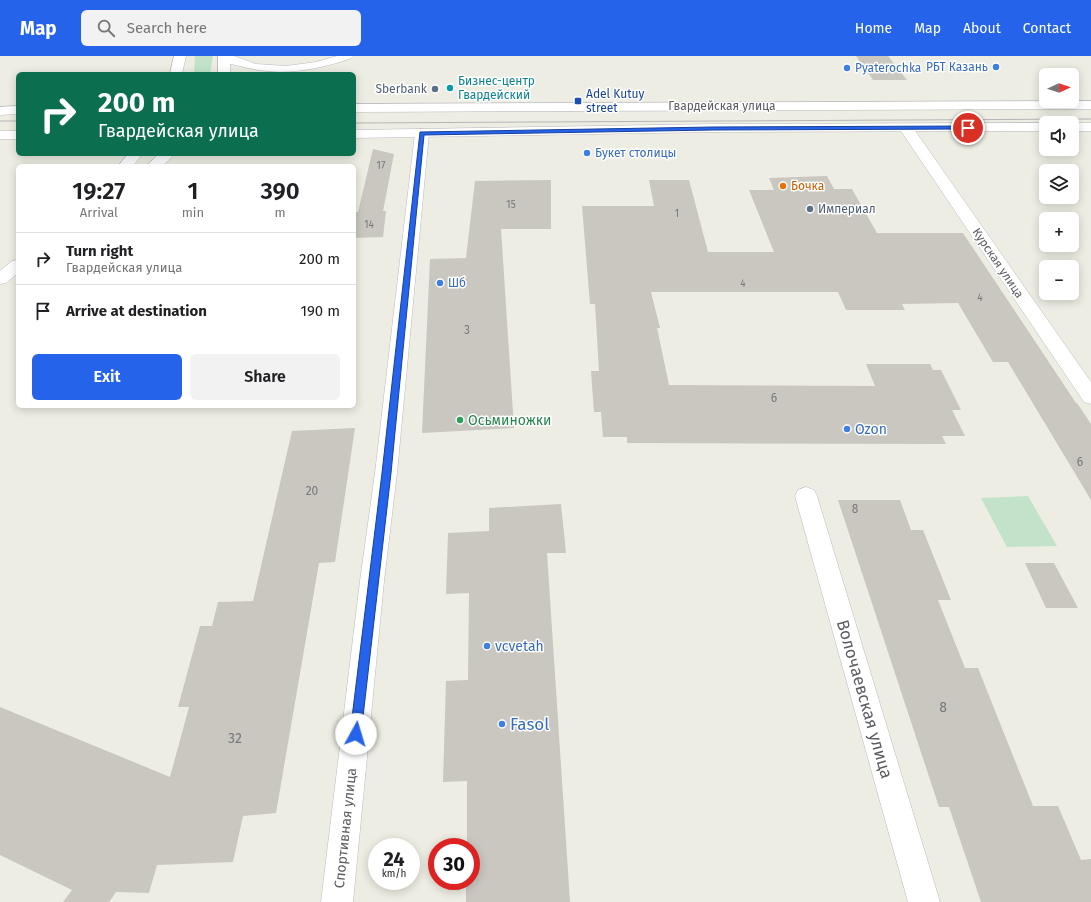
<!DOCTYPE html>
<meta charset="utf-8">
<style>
body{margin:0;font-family:"Fira Sans",sans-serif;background:#f2f2f2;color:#202124;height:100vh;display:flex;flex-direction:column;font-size:15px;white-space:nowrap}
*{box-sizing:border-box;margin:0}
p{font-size:13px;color:#757577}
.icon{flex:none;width:22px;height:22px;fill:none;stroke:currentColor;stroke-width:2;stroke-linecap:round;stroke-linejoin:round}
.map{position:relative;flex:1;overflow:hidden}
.panel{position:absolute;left:16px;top:108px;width:340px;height:244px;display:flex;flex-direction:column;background:#fff;border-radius:6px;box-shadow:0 2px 10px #0003}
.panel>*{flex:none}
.top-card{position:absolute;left:16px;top:16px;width:340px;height:84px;border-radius:6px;box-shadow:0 2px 10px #0003;background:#0b6e4f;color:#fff;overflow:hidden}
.needle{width:26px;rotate:87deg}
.fabs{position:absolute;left:1039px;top:12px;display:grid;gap:8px}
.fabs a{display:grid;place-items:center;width:40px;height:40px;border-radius:6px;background:#fff;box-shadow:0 2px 10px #0003;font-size:20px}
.speed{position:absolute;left:368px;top:782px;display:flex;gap:8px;font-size:20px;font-weight:700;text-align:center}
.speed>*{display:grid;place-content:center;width:52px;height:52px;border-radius:50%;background:#fff;box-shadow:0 2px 10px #0003;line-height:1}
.speed small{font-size:10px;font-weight:400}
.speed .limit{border:6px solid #d22;background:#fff;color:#111}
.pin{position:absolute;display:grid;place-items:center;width:34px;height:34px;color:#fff;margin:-17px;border:2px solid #fff;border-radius:50%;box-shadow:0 1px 4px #0007}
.me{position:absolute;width:44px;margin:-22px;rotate:6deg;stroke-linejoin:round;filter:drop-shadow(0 0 3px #0008)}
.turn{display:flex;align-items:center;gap:14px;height:84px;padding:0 16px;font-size:18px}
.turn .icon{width:52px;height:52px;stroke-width:2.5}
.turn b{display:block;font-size:28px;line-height:34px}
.eta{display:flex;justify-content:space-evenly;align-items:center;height:68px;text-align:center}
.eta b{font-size:24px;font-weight:600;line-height:28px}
.button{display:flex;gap:8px;margin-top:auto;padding:8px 16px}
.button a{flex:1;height:46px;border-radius:6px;background:#2563eb;color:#fff;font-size:16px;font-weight:600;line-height:46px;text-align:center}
.button a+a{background:#f2f2f2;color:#202124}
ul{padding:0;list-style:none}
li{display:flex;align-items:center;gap:12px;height:52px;padding:0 16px;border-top:1px solid #e0e0e0}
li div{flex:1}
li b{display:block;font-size:15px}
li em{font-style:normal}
header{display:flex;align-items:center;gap:24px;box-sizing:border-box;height:56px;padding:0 20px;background:#2563eb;color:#fff}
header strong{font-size:19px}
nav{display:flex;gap:22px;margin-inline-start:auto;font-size:14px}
.search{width:280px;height:36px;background:#f2f2f2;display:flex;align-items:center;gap:10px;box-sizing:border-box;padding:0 14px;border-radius:6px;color:#757577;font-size:15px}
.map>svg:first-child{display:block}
.green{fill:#c2e3c9}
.building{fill:#c9c7c0}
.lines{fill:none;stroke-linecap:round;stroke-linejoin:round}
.minor-casing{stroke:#bbbbc1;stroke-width:1}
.secondary-casing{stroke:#b9bac0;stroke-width:1}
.minor{fill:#fff;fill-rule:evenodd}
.secondary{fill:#fff;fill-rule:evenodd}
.tram{stroke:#b6b6b7;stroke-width:1}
.route{fill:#2563eb;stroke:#184099}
.shop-dot{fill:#3f7fe0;stroke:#fff;stroke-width:1.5}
.culture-dot{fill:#0f9aa8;stroke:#fff;stroke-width:1.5}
.service-dot{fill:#5c6f8a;stroke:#fff;stroke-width:1.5}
.transit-dot{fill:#1a4fb4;stroke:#fff;stroke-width:1.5}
.food-dot{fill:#e8710a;stroke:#fff;stroke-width:1.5}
.leisure-dot{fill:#2e9e5b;stroke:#fff;stroke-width:1.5}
.labels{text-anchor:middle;stroke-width:3;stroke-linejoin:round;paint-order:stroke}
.far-number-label{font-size:10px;fill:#77787a}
.far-shop-label{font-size:12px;fill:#366cbe;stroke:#fff;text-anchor:start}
.far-culture-label{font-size:12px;fill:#0d838f;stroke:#fff;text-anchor:start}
.far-service-label{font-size:12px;fill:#4e5e75;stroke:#fff;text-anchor:end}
.far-transit-label{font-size:12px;fill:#164399;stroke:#fff;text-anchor:start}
.far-street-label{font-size:12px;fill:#5c5d63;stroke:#fff}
.far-food-label{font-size:12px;fill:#c56008;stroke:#fff;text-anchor:start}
.number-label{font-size:12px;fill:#77787a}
.leisure-label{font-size:14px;fill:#27864d;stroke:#fff;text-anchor:start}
.shop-label{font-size:14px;fill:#366cbe;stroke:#fff;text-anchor:start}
.near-number-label{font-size:14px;fill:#77787a}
.street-label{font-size:14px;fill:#5c5d63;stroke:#fff}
.near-street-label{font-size:17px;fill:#5c5d63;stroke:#fff}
.near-shop-label{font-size:17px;fill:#366cbe;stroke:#fff;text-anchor:start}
</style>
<header>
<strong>Map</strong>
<div class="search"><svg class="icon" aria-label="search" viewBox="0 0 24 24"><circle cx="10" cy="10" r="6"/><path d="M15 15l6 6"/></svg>Search here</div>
<nav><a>Home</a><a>Map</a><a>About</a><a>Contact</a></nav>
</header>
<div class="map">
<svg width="1091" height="846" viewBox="0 0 1091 846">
<rect width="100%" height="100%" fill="#edede3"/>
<path class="green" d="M 195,0 L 213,0 L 210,18 L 194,18 Z
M 1028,440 L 1057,490 L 1007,491 L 981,442 Z"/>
<path class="building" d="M 856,0 L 888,0 L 907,24 L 873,24 Z
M 373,93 L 394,98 L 383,155 L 386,155 L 383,181 L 354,182 L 354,156 L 358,156 Z
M 827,120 L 834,133 L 852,133 L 877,177 L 963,177 L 1076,347 L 1077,347 L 1091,368 L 1091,444 L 1008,306 L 993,306 L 958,247 L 902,248 L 905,254 L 846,254 L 838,236 L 651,236 L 660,272 L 657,272 L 669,329 L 875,330 L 866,308 L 930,308 L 933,314 L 941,314 L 961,354 L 952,354 L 965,380 L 942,380 L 946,388 L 627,387 L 627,381 L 603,381 L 601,356 L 594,356 L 591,315 L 599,315 L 595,248 L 590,248 L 582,150 L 654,150 L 649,124 L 689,124 L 708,196 L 774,196 L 749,134 L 774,134 L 769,122 Z
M 551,124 L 551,173 L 501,173 L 514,372 L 422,377 L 430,203 L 466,202 L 475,125 Z
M 355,372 L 335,506 L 319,507 L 276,757 L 243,760 L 233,806 L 157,809 L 149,837 L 116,836 L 109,846 L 63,846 L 72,834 L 0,799 L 0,651 L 170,721 L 189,651 L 178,651 L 200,570 L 212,570 L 218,546 L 253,545 L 292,375 Z
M 838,444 L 900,444 L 911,474 L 923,474 L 951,544 L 938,544 L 965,612 L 978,612 L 1033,750 L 1058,750 L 1081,804 L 1091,803 L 1091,846 L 981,846 L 949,751 L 939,751 Z
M 561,448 L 566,497 L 547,497 L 570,846 L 466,846 L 466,825 L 471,825 L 471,791 L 467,791 L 467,725 L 443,726 L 446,625 L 468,624 L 469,537 L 446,538 L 448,477 L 489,475 L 489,452 Z
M 1025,507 L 1054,507 L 1078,552 L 1046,552 Z"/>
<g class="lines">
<g class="minor-casing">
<path id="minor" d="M 218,0 L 234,0 L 256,8 L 286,10 L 316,6 L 337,0 L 354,0 L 352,2 C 314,15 279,21 240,10 C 233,9 222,6 218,0 Z
M 906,68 L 911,69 L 1091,326 L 1091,348 L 1084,346 L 899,72 L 901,69 Z
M 422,73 L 427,74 L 429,77 L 397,417 L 384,525 L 353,846 L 321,846 L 360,525 L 375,417 L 415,77 L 417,74 Z
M 806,431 L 814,434 L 817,440 L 940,846 L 908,846 L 795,440 L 798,434 Z"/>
</g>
<g class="secondary-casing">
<path id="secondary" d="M 174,0 L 186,0 L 182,18 L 170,18 Z
M 218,0 L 230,0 L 230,18 L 218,18 Z
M 1091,45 L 1091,53 L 354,56 L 354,48 Z
M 18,50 L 18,58 L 0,59 L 0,51 Z
M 1046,67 L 1046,75 L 713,76 L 354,82 L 354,74 L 713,68 Z
M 1072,67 L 1091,67 L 1091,75 L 1072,75 Z
M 0,75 L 18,75 L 18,83 L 0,83 Z
M 128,98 L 142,98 L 133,110 L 118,110 Z
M 159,98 L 175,98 L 162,110 L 146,110 Z
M 18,204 L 18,217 L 6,227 L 0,228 L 0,215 L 12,205 Z"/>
</g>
<use href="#minor" class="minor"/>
<use href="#secondary" class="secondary"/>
<path class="tram" d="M 0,65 L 18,65
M 354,67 L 1091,63"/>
</g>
<path class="route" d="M 968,70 L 970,70 L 970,73 L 713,74 L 424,79 L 391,417 L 361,678 L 360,682 L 356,684 L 351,682 L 350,678 L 382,417 L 420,76 L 713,71 Z"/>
<g class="shop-dot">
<circle cx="996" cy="11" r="4"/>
<circle cx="847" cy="12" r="4"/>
<circle cx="587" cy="97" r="4"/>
<circle cx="440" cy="227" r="4"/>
<circle cx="847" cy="373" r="4"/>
<circle cx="487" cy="590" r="4"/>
<circle cx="502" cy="668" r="4"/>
</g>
<circle class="culture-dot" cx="450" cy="32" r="4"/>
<g class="service-dot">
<circle cx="435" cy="33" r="4"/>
<circle cx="810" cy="153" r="4"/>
</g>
<rect class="transit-dot" x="574" y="41" width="8" height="8" rx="2"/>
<circle class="food-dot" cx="783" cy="130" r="4"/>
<circle class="leisure-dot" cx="460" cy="364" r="4"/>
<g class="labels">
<g class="far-number-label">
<text x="381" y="113">17</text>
<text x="511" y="152">15</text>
<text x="677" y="161">1</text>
<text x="369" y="172">14</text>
<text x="743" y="231">4</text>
<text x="980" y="245">4</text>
</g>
<g class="far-shop-label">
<text x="988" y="15" text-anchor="end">РБТ Казань</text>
<text x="855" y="16">Pyaterochka</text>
<text x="595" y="101">Букет столицы</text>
<text x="448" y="231">Шб</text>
</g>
<g class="far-culture-label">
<text x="458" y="29">Бизнес-центр<tspan x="458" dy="14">Гвардейский</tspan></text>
</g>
<g class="far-service-label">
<text x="427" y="37">Sberbank</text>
<text x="818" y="157" text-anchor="start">Империал</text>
</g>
<g class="far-transit-label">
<text x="586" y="42">Adel Kutuy<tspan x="586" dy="14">street</tspan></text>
</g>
<g class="far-street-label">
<text x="722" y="54">Гвардейская улица</text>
<text transform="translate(998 207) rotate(56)" y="4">Курская улица</text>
</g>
<g class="far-food-label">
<text x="791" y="134">Бочка</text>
</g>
<g class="number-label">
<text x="467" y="278">3</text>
<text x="774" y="346">6</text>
<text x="1080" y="410">6</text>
<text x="312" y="439">20</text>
<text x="855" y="457">8</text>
</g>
<g class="leisure-label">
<text x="468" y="369">Осьминожки</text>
</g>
<g class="shop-label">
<text x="855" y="378">Ozon</text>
<text x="495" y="595">vcvetah</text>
</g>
<g class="near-number-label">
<text x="943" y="656">8</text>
<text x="235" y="687">32</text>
</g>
<g class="street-label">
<text transform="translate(345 772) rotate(-84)" y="5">Спортивная улица</text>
</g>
<g class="near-street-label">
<text transform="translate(865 643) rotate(74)" y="6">Волочаевская улица</text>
</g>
<g class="near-shop-label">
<text x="510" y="674">Fasol</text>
</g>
</g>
</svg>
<div class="fabs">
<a><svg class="needle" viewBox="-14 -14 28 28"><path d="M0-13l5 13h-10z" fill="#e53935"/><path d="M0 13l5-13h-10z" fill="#757577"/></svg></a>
<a><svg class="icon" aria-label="sound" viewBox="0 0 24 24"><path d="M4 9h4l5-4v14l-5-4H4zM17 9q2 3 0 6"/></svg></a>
<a><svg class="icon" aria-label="layers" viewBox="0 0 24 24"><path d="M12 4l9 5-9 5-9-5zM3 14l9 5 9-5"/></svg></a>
<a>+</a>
<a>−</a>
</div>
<div class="speed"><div>24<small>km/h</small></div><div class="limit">30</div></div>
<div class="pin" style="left:968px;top:72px;background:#d93025"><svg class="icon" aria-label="arrive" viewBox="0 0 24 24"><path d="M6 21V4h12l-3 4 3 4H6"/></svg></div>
<svg class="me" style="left:356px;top:678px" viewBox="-20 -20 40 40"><circle r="19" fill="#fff"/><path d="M0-13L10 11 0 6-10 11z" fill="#2563eb"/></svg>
<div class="top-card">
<div class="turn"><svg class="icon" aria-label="right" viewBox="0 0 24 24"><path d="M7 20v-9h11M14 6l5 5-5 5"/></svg><div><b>200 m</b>Гвардейская улица</div></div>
</div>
<section class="panel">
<div class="eta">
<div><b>19:27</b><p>Arrival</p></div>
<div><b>1</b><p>min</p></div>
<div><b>390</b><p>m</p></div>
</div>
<ul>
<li><svg class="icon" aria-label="right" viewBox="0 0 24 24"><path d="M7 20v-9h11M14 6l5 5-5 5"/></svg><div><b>Turn right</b><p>Гвардейская улица</p></div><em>200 m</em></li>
<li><svg class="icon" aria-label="arrive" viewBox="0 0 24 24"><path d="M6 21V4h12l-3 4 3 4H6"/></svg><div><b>Arrive at destination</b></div><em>190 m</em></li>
</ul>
<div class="button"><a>Exit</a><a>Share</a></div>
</section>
</div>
